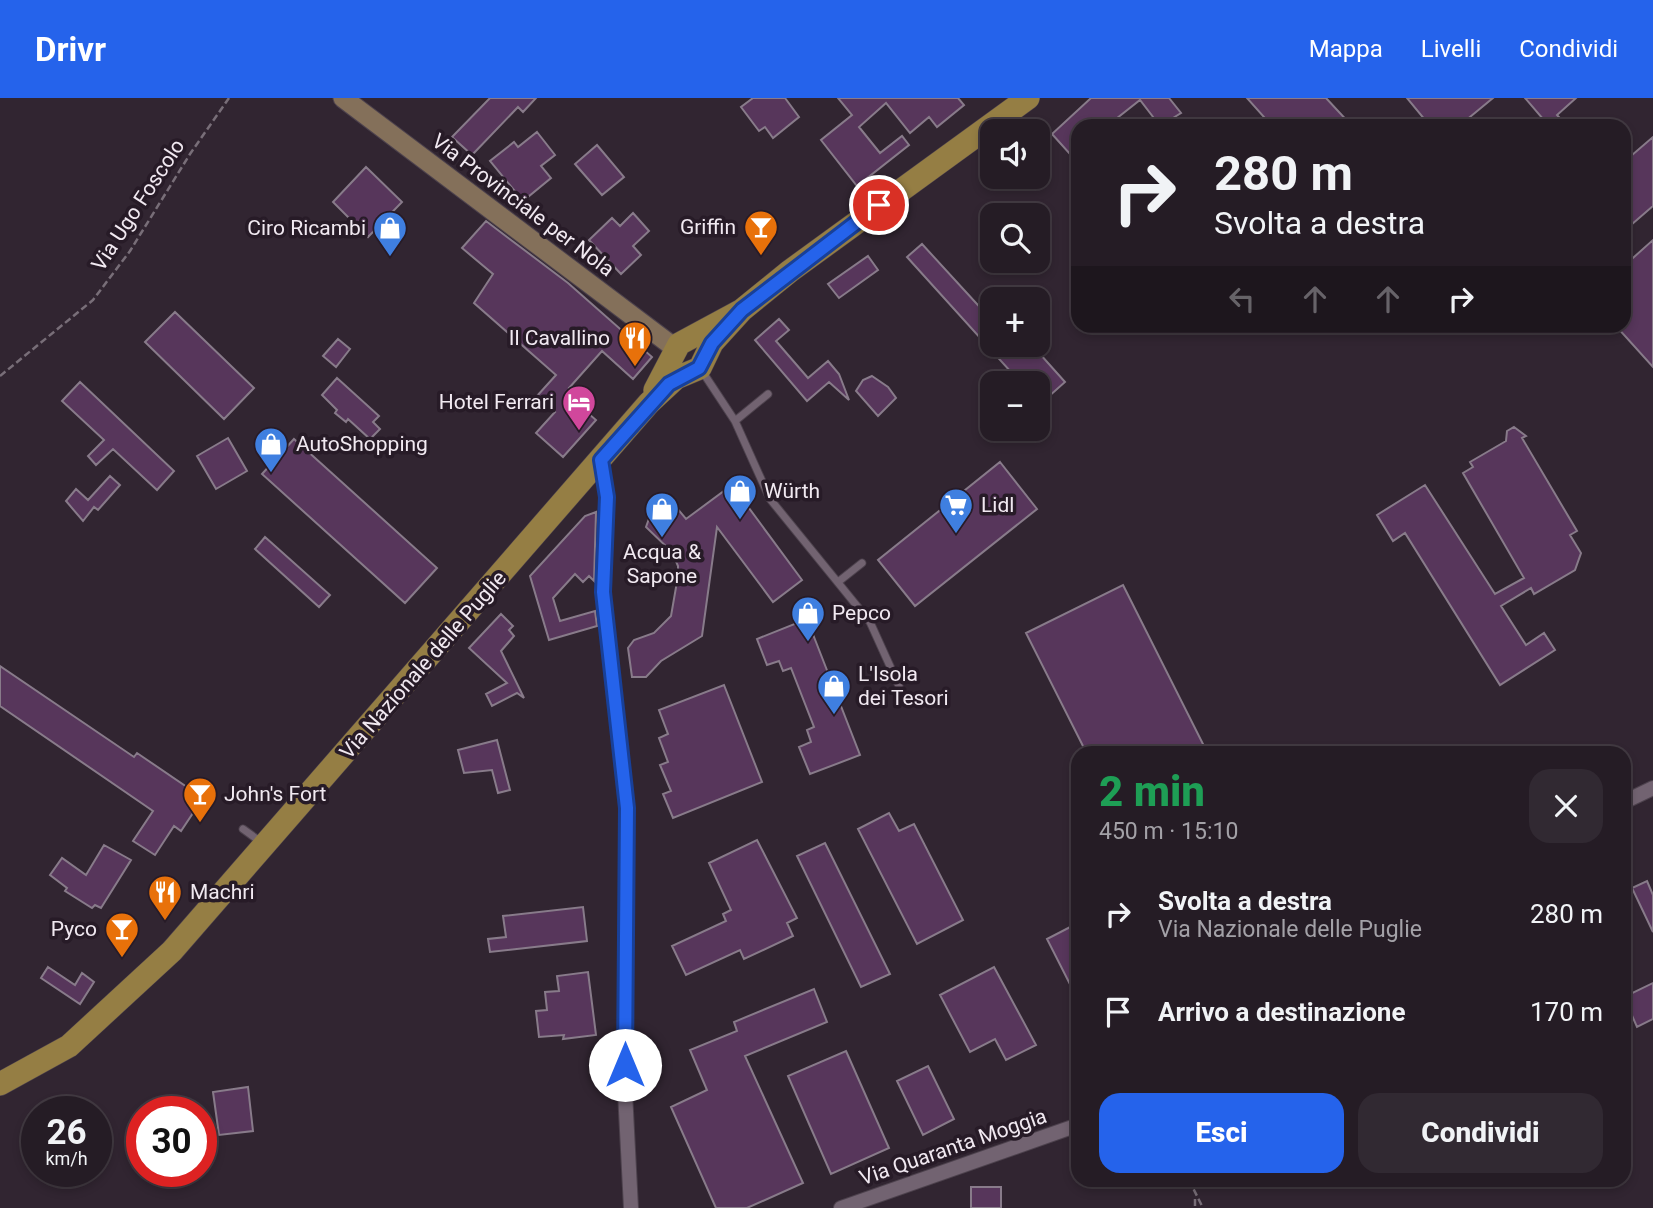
<!DOCTYPE html>
<html lang="it">
<meta charset="utf-8">
<style>
body{margin:0;font-family:Roboto,sans-serif;background:#312932;color:#f1f3f6;height:100vh;display:flex;flex-direction:column;font-size:26px;white-space:nowrap}
*{box-sizing:border-box;margin:0}
p{font-size:23px;color:#a3a1a7}
.icon{flex:none;width:38px;height:38px;fill:none;stroke:currentColor;stroke-width:2;stroke-linecap:round;stroke-linejoin:round}
.map{position:relative;flex:1;overflow:hidden}
.sheet{position:absolute;left:1071px;top:648px;width:560px;height:441px;display:flex;flex-direction:column;background:#251c25;border-radius:21px;box-shadow:0 4px 10px #0003,0 0 0 2px #423a42}
.sheet>*{flex:none}
.guide{position:absolute;left:1071px;top:21px;width:560px;height:214px;border-radius:21px;box-shadow:0 4px 10px #0003,0 0 0 2px #423a42;background:#251c25;color:#f1f3f6;overflow:hidden}
.controls{position:absolute;left:980px;top:21px;display:grid;gap:14px}
.controls a{display:grid;place-items:center;width:70px;height:70px;border-radius:14px;background:#251c25;box-shadow:0 4px 10px #0003,0 0 0 2px #423a42;font-size:35px}
.speed{position:absolute;left:21px;top:998px;display:flex;gap:14px;font-size:35px;font-weight:700;text-align:center}
.speed>*{display:grid;place-content:center;width:91px;height:91px;border-radius:50%;background:#251c25;box-shadow:0 4px 10px #0003,0 0 0 2px #423a42;line-height:1}
.speed small{font-size:18px;font-weight:400}
.speed .limit{border:10px solid #d22;background:#fff;color:#111}
.pin{position:absolute;display:grid;place-items:center;width:60px;height:60px;color:#fff;margin:-30px;border:4px solid #fff;border-radius:50%;box-shadow:0 2px 7px #0007}
.me{position:absolute;width:77px;margin:-38px;rotate:0deg;stroke-linejoin:round;filter:drop-shadow(0 0 5px #0008)}
.turn{display:flex;align-items:center;gap:24px;height:147px;padding:0 28px;font-size:32px}
.turn .icon{width:91px;height:91px;stroke-width:2.5}
.turn b{display:block;font-size:49px;line-height:60px}
.lanes{display:flex;align-items:center;height:66px;padding:0 28px;background:#0003;justify-content:center;gap:35px;direction:ltr}
.lanes .off{opacity:.35}
.round{display:grid;place-items:center;flex:none;width:74px;height:74px;border-radius:21px;background:#312932}
.headline{display:flex;align-items:center;justify-content:space-between;height:119px;padding:0 28px}
h1{font-size:42px;font-weight:800;line-height:52px;color:#1e9e55}
.button{display:flex;gap:14px;margin-top:auto;padding:14px 28px}
.button a{flex:1;height:80px;border-radius:21px;background:#2563eb;color:#fff;font-size:28px;font-weight:800;line-height:80px;text-align:center}
.button a+a{background:#312932;color:#f1f3f6}
ul{padding:0;list-style:none}
li{display:flex;align-items:center;gap:21px;height:98px;padding:0 28px}
li div{flex:1}
li b{display:block;font-size:26px}
li em{font-style:normal}
header{display:flex;align-items:center;gap:42px;box-sizing:border-box;height:98px;padding:0 35px;background:#2563eb;color:#fff}
header strong{font-size:33px}
nav{display:flex;gap:38px;margin-inline-start:auto;font-size:24px}
.map>svg:first-child{display:block}
.building{fill:#57365b;stroke:#887b8a;stroke-width:2}
.lines{fill:none;stroke-linecap:round;stroke-linejoin:round}
.lane-casing{stroke:#4d424d;stroke-width:9}
.street-casing{stroke:#4d424d;stroke-width:16}
.secondary-casing{stroke:#4d424d;stroke-width:21}
.primary-casing{stroke:#4d424d;stroke-width:24}
.path{stroke:#786e78;stroke-width:2.5;stroke-dasharray:7 3.5;stroke-linecap:butt}
.lane{stroke:#726371;stroke-width:7}
.street{stroke:#726371;stroke-width:14}
.secondary{stroke:#84705a;stroke-width:19}
.primary{stroke:#957e44;stroke-width:23}
.route-casing{stroke:#184099;stroke-width:18}
.route{stroke:#2563eb;stroke-width:12}
.labels{text-anchor:middle;stroke-width:7;stroke-linejoin:round;paint-order:stroke}
.street-label{font-size:21px;fill:#f1e9f1;stroke:#271b27}
.poi-label{font-size:21px;fill:#f1e9f1;stroke:#271b27;text-anchor:start}
</style>
<header>
<strong>Drivr</strong>
<nav><a>Mappa</a><a>Livelli</a><a>Condividi</a></nav>
</header>
<div class="map">
<svg width="1653" height="1110" viewBox="0 0 1653 1110">
<rect width="100%" height="100%" fill="#312531"/>
<path class="building" d="M 490,0 L 536,0 L 523,14 L 518,9 L 472,57 L 452,39 Z
M 753,0 L 785,0 L 799,19 L 773,40 L 765,29 L 759,33 L 741,9 Z
M 838,0 L 958,0 L 964,7 L 937,29 L 929,19 L 910,35 L 886,5 L 859,29 L 880,55 L 902,38 L 909,47 L 857,88 L 821,42 L 852,17 Z
M 1091,0 L 1169,0 L 1181,15 L 1160,28 L 1140,2 L 1107,28 L 1078,28 L 1078,65 L 1052,36 Z
M 1247,0 L 1326,0 L 1352,28 L 1272,28 Z
M 1407,0 L 1493,0 L 1459,28 L 1430,28 Z
M 1525,0 L 1576,0 L 1557,17 L 1567,28 L 1549,28 Z
M 537,34 L 555,57 L 541,68 L 551,80 L 523,103 L 490,63 L 514,44 L 518,49 Z
M 1653,39 L 1653,108 L 1624,133 L 1624,64 Z
M 597,47 L 624,79 L 602,97 L 575,66 Z
M 366,69 L 402,104 L 368,139 L 333,104 Z
M 633,115 L 649,133 L 633,148 L 641,157 L 621,176 L 589,142 L 612,120 L 620,128 Z
M 486,123 L 568,185 L 652,259 L 633,281 L 602,253 L 569,290 L 579,299 L 575,304 L 596,322 L 563,359 L 536,335 L 555,314 L 537,298 L 556,277 L 474,205 L 493,176 L 462,150 Z
M 1653,142 L 1653,269 L 1616,228 L 1624,228 L 1624,168 Z
M 922,146 L 987,217 L 992,212 L 992,247 L 1032,247 L 1065,284 L 1038,308 L 1038,285 L 1021,285 L 907,159 Z
M 868,158 L 878,172 L 839,200 L 828,186 Z
M 175,214 L 254,290 L 224,321 L 145,244 Z
M 779,221 L 789,232 L 776,243 L 808,280 L 828,263 L 839,276 L 849,302 L 829,284 L 807,303 L 755,242 Z
M 338,241 L 350,251 L 336,269 L 323,258 Z
M 872,278 L 888,289 L 896,300 L 878,318 L 856,293 L 863,282 Z
M 337,280 L 379,318 L 373,324 L 380,331 L 370,341 L 348,321 L 346,324 L 335,315 L 337,312 L 322,297 Z
M 80,284 L 174,373 L 157,392 L 113,351 L 96,367 L 88,358 L 104,342 L 62,303 Z
M 1514,329 L 1526,338 L 1522,340 L 1577,433 L 1570,437 L 1581,455 L 1575,472 L 1534,496 L 1531,490 L 1501,508 L 1526,547 L 1544,535 L 1555,552 L 1500,587 L 1405,435 L 1393,443 L 1377,417 L 1425,387 L 1495,496 L 1524,480 L 1463,375 L 1473,369 L 1470,364 L 1506,343 L 1507,333 Z
M 228,340 L 247,373 L 216,391 L 197,358 Z
M 294,341 L 437,470 L 405,505 L 262,376 Z
M 1000,364 L 1037,411 L 915,508 L 878,462 Z
M 110,378 L 120,387 L 98,412 L 94,409 L 83,423 L 66,403 L 76,391 L 88,402 Z
M 732,387 L 802,482 L 773,504 L 717,429 L 702,538 L 661,563 L 646,579 L 632,579 L 628,550 L 634,542 L 654,535 L 671,518 L 678,478 L 678,468 L 672,454 L 646,429 L 655,404 L 667,398 L 686,421 Z
M 596,414 L 594,483 L 589,478 L 583,484 L 575,476 L 553,500 L 560,523 L 595,513 L 597,528 L 549,542 L 530,478 L 585,418 Z
M 265,439 L 330,497 L 319,509 L 255,451 Z
M 1123,487 L 1207,654 L 1086,654 L 1026,535 Z
M 501,516 L 513,528 L 509,532 L 514,538 L 501,553 L 524,600 L 517,595 L 492,608 L 486,596 L 507,585 L 469,550 Z
M 807,521 L 860,657 L 810,676 L 799,649 L 811,644 L 807,632 L 814,629 L 791,570 L 783,573 L 779,563 L 767,567 L 757,541 Z
M 0,568 L 134,659 L 137,655 L 203,700 L 181,733 L 174,728 L 155,757 L 133,743 L 153,713 L 0,608 Z
M 724,587 L 762,684 L 673,720 L 663,696 L 671,693 L 660,667 L 668,664 L 659,640 L 668,636 L 659,612 Z
M 497,642 L 510,692 L 498,695 L 492,672 L 464,675 L 458,652 Z
M 889,715 L 899,733 L 914,726 L 963,822 L 917,846 L 858,731 Z
M 757,742 L 797,820 L 787,825 L 793,838 L 744,861 L 740,852 L 686,877 L 672,848 L 726,823 L 723,816 L 731,812 L 709,765 Z
M 825,745 L 890,876 L 861,889 L 797,758 Z
M 104,747 L 131,762 L 101,810 L 95,807 L 92,810 L 65,793 L 67,790 L 50,777 L 62,760 L 86,777 Z
M 1647,783 L 1653,797 L 1653,834 L 1632,790 Z
M 583,809 L 587,843 L 490,854 L 488,841 L 506,839 L 503,818 Z
M 1078,825 L 1078,902 L 1047,841 Z
M 48,869 L 75,887 L 82,875 L 94,884 L 80,906 L 41,880 Z
M 994,869 L 1036,947 L 1006,962 L 995,941 L 970,954 L 940,897 Z
M 588,874 L 596,937 L 563,941 L 564,937 L 539,939 L 536,913 L 547,912 L 545,894 L 559,893 L 557,878 Z
M 1653,885 L 1653,921 L 1637,929 L 1624,899 Z
M 814,891 L 827,924 L 745,958 L 803,1085 L 747,1110 L 716,1110 L 671,1009 L 707,992 L 690,952 L 737,933 L 734,924 Z
M 846,953 L 889,1050 L 831,1076 L 788,978 Z
M 928,968 L 954,1021 L 923,1037 L 897,983 Z
M 248,989 L 253,1033 L 219,1037 L 213,994 Z
M 971,1089 L 1001,1089 L 1001,1110 L 971,1110 Z"/>
<g class="lines">
<g class="lane-casing">
<path id="lane" d="M 702,273 L 735,323 L 770,401 L 870,524 L 899,588
M 735,323 L 768,296
M 838,484 L 862,465
M 243,731 L 261,744"/>
</g>
<g class="street-casing">
<path id="street" d="M 601,361 L 607,399 L 603,494 L 627,710 L 625,994 L 631,1110
M 1624,704 L 1653,690
M 841,1110 L 1078,1027"/>
</g>
<g class="secondary-casing">
<path id="secondary" d="M 343,0 L 675,250"/>
</g>
<g class="primary-casing">
<path id="primary" d="M 655,292 L 679,246 L 742,212 L 790,173 L 1028,0
M 0,986 L 69,948 L 172,853 L 649,305 L 676,280 L 700,270 L 712,245 L 742,212"/>
</g>
<path class="path" d="M 0,278 L 93,202 L 130,153 L 190,56 L 229,0
M 1189,1082 L 1203,1110
M 1195,1101 L 1195,1110"/>
<use href="#lane" class="lane"/>
<use href="#street" class="street"/>
<use href="#secondary" class="secondary"/>
<use href="#primary" class="primary"/>
</g>
<g class="lines">
<g class="route-casing">
<path id="route" d="M 625,967 L 627,710 L 603,494 L 607,399 L 601,362 L 669,286 L 699,270 L 712,245 L 742,212 L 879,107"/>
</g>
<use href="#route" class="route"/>
</g>
<defs>
<g id="bar-pin" transform="scale(1.75)"><path d="M0 17L-7.5 6A9.5 9.5 0 1 1 7.5 6Z" fill="#e8710a" stroke="#271b27"/><path d="M-6-5H6L.8 .8V4.5H3.5V6h-7V4.5H-.8V.8Z" fill="#fff"/></g>
<g id="shop-pin" transform="scale(1.75)"><path d="M0 17L-7.5 6A9.5 9.5 0 1 1 7.5 6Z" fill="#3f7fe0" stroke="#271b27"/><path d="M-5-2.5h2.3a2.7 3.5 0 0 1 5.4 0H5L5.5 6h-11ZM-1.5-2.5h3a1.5 2.3 0 0 0-3 0Z" fill="#fff"/></g>
<g id="restaurant-pin" transform="scale(1.75)"><path d="M0 17L-7.5 6A9.5 9.5 0 1 1 7.5 6Z" fill="#e8710a" stroke="#271b27"/><path d="M-5-6h1v4h1v-4h1v4h1v-4h1v5L-1.5 .5V6h-2V.5L-5-1ZM5-6V6H3V1.5H1.5Q1.5-4 5-6Z" fill="#fff"/></g>
<g id="hotel-pin" transform="scale(1.75)"><path d="M0 17L-7.5 6A9.5 9.5 0 1 1 7.5 6Z" fill="#d1479c" stroke="#271b27"/><path d="M-6-4.5h1.5V1H6V5H4.5V3h-9V5H-6ZM-4 0a1.8 1.8 0 1 1 3.6 0ZM.5 0V-2.5h3Q6-2.5 6 0Z" fill="#fff"/></g>
<g id="supermarket-pin" transform="scale(1.75)"><path d="M0 17L-7.5 6A9.5 9.5 0 1 1 7.5 6Z" fill="#3f7fe0" stroke="#271b27"/><path d="M-6-5.5h2.5l.6 2H6L4.5 2H-2.5L-4.4-4H-6ZM-1.5 3.2a1.3 1.3 0 1 0 .1 0ZM3 3.2a1.3 1.3 0 1 0 .1 0Z" fill="#fff"/></g>
</defs>
<g fill-rule="evenodd">
<use href="#bar-pin" x="761" y="129"/>
<use href="#shop-pin" x="390" y="130"/>
<use href="#restaurant-pin" x="635" y="240"/>
<use href="#hotel-pin" x="579" y="304"/>
<use href="#shop-pin" x="271" y="346"/>
<use href="#shop-pin" x="740" y="393"/>
<use href="#supermarket-pin" x="956" y="407"/>
<use href="#shop-pin" x="662" y="411"/>
<use href="#shop-pin" x="808" y="515"/>
<use href="#shop-pin" x="834" y="588"/>
<use href="#bar-pin" x="200" y="696"/>
<use href="#restaurant-pin" x="165" y="794"/>
<use href="#bar-pin" x="122" y="831"/>
</g>
<g class="labels">
<g class="street-label">
<text transform="translate(138 107) rotate(-57)" y="7">Via Ugo Foscolo</text>
<text transform="translate(523 107) rotate(37)" y="7">Via Provinciale per Nola</text>
<text transform="translate(423 567) rotate(-49)" y="7">Via Nazionale delle Puglie</text>
<text transform="translate(953 1049) rotate(-19)" y="7">Via Quaranta Moggia</text>
</g>
<g class="poi-label">
<text x="736" y="136" text-anchor="end">Griffin</text>
<text x="366" y="137" text-anchor="end">Ciro Ricambi</text>
<text x="610" y="247" text-anchor="end">Il Cavallino</text>
<text x="554" y="311" text-anchor="end">Hotel Ferrari</text>
<text x="296" y="353">AutoShopping</text>
<text x="764" y="400">Würth</text>
<text x="981" y="414">Lidl</text>
<text x="662" y="461" text-anchor="middle">Acqua &amp;<tspan x="662" dy="24">Sapone</tspan></text>
<text x="832" y="522">Pepco</text>
<text x="858" y="583">L'Isola<tspan x="858" dy="24">dei Tesori</tspan></text>
<text x="224" y="703">John's Fort</text>
<text x="190" y="801">Machri</text>
<text x="97" y="838" text-anchor="end">Pyco</text>
</g>
</g>
</svg>
<div class="controls">
<a><svg class="icon" aria-label="sound" viewBox="0 0 24 24"><path d="M4 9h4l5-4v14l-5-4H4zM17 9q2 3 0 6"/></svg></a>
<a><svg class="icon" aria-label="search" viewBox="0 0 24 24"><circle cx="10" cy="10" r="6"/><path d="M15 15l6 6"/></svg></a>
<a>+</a>
<a>−</a>
</div>
<div class="speed"><div>26<small>km/h</small></div><div class="limit">30</div></div>
<div class="pin" style="left:879px;top:107px;background:#d93025"><svg class="icon" aria-label="arrive" viewBox="0 0 24 24"><path d="M6 21V4h12l-3 4 3 4H6"/></svg></div>
<svg class="me" style="left:625px;top:967px" viewBox="-20 -20 40 40"><circle r="19" fill="#fff"/><path d="M0-13L10 11 0 6-10 11z" fill="#2563eb"/></svg>
<div class="guide">
<div class="turn"><svg class="icon" aria-label="right" viewBox="0 0 24 24"><path d="M7 20v-9h11M14 6l5 5-5 5"/></svg><div><b>280 m</b>Svolta a destra</div></div>
<div class="lanes"><svg class="icon off" aria-label="left" viewBox="0 0 24 24"><path d="M17 20v-9H6M10 6l-5 5 5 5"/></svg><svg class="icon off" aria-label="ahead" viewBox="0 0 24 24"><path d="M12 20V5M6 11l6-6 6 6"/></svg><svg class="icon off" aria-label="ahead" viewBox="0 0 24 24"><path d="M12 20V5M6 11l6-6 6 6"/></svg><svg class="icon" aria-label="right" viewBox="0 0 24 24"><path d="M7 20v-9h11M14 6l5 5-5 5"/></svg></div>
</div>
<section class="sheet">
<div class="headline"><div><h1>2 min</h1><p>450 m · 15:10</p></div><a class="round"><svg class="icon" aria-label="close" viewBox="0 0 24 24"><path d="M6 6l12 12M18 6L6 18"/></svg></a></div>
<ul>
<li><svg class="icon" aria-label="right" viewBox="0 0 24 24"><path d="M7 20v-9h11M14 6l5 5-5 5"/></svg><div><b>Svolta a destra</b><p>Via Nazionale delle Puglie</p></div><em>280 m</em></li>
<li><svg class="icon" aria-label="arrive" viewBox="0 0 24 24"><path d="M6 21V4h12l-3 4 3 4H6"/></svg><div><b>Arrivo a destinazione</b></div><em>170 m</em></li>
</ul>
<div class="button"><a>Esci</a><a>Condividi</a></div>
</section>
</div>
